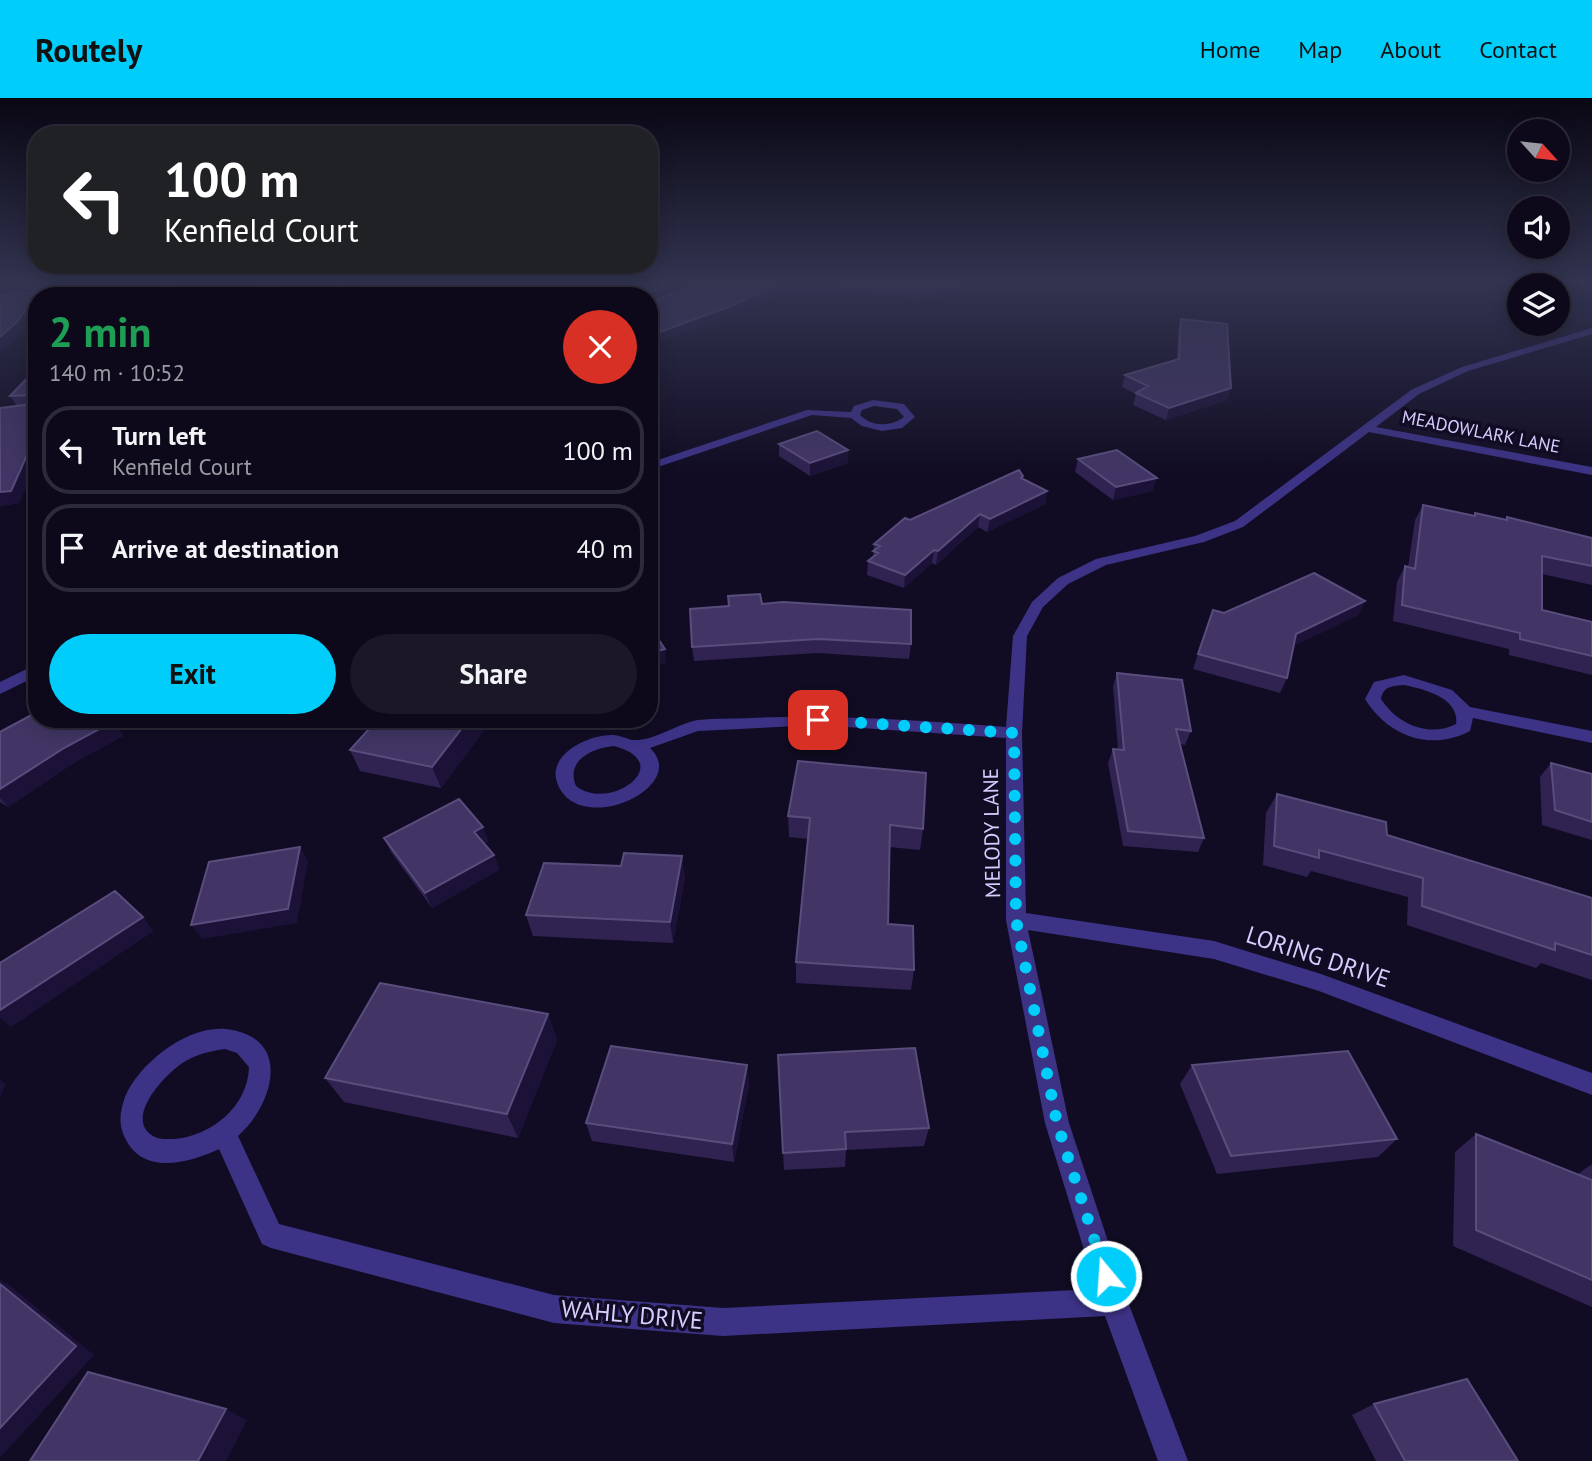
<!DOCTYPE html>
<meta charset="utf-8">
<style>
body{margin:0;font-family:"PT Sans",sans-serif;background:#1b1727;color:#f1f3f6;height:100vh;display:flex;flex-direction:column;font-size:26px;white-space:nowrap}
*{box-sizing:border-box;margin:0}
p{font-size:23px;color:#9a9aa2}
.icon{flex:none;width:38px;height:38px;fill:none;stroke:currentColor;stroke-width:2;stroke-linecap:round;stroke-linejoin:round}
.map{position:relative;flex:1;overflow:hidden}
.drawer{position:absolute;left:28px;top:189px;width:630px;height:441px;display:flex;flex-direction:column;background:#0d091a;border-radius:28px;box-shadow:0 4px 18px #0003,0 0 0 2px #2d2a39}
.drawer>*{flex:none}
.guide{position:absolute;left:28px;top:28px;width:630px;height:147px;border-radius:28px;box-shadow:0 4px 18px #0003,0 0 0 2px #2d2a39;background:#202124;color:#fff;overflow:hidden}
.needle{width:46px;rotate:117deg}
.tools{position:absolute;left:1507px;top:21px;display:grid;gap:14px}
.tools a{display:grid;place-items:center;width:63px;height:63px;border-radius:50%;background:#0d091a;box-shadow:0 4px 18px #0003,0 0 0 2px #2d2a39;font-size:35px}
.pin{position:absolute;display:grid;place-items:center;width:60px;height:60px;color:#fff;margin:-30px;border-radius:14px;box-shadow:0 4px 10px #0006}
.me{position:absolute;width:77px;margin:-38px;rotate:342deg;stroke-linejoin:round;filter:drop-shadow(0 0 5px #0008)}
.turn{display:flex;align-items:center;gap:24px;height:147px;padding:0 21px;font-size:32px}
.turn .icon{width:91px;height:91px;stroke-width:2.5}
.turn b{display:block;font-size:49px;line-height:60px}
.round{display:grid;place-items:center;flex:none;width:74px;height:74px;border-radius:37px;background:#1b1727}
.head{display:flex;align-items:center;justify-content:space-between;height:119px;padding:0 21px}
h1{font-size:42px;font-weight:600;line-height:52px;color:#1e9e55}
.cta{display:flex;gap:14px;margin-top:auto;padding:14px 21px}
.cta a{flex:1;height:80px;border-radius:42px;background:#00cdf9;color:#111;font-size:28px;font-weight:600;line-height:80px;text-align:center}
.cta a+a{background:#1b1727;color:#f1f3f6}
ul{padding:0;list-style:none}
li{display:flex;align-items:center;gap:21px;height:88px;margin:0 14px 10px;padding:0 7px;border:4px solid #2d2a39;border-radius:28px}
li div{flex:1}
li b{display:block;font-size:26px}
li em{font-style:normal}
header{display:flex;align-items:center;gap:42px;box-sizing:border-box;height:98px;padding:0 35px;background:#00cdf9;color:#111}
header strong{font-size:33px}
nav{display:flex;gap:38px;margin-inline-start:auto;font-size:24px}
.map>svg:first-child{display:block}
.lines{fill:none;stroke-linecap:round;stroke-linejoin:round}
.minor{fill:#3c3386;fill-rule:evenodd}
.wall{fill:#302352}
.shaded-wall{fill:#1c1237}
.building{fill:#423565;stroke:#594d7d;stroke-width:2}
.route{stroke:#00cdf9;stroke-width:12;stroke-dasharray:0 21.6}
.labels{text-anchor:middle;stroke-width:7;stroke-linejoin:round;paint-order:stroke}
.far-street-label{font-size:18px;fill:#d7ceff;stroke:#110c23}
.street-label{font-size:21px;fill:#d7ceff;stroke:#110c23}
.near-street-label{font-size:24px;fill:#d7ceff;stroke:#110c23}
</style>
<header>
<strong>Routely</strong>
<nav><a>Home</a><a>Map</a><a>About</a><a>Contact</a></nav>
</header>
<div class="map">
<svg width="1592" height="1363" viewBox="0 0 1592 1363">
<rect width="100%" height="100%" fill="#110c23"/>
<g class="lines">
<path class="minor" d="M 248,184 L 292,184 L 288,186 L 102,198 L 53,198 Z
M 1592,230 L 1592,236 L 1468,273 L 1419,296 L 1376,329 L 1592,369 L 1592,377 L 1369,334 L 1243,429 L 1204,444 L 1106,467 L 1068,486 L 1043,509 L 1027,538 L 1022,635 L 1026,815 L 1214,843 L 1321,876 L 1592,975 L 1592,997 L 1319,893 L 1214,861 L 1028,832 L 1069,1025 L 1128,1204 L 1188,1363 L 1158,1363 L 1105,1218 L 723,1238 L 554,1225 L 271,1150 L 262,1146 L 219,1051 C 189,1065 143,1078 125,1040 C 118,1026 120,1013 125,999 C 139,965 188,927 226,931 C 293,939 274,1006 238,1038 L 279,1126 L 554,1197 L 723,1210 L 1096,1191 L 1045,1025 L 1006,822 L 1006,640 L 818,627 L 698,633 L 650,650 C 691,688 581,740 558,687 C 545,657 588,637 611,637 C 620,636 629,643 637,642 C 655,642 679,625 698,622 C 715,620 734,621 751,620 C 836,616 921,623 1006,629 L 1013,538 L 1032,504 L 1058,480 L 1096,461 L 1195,438 L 1235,423 L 1411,292 L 1462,269 ZM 614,648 C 678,665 610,715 576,688 C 565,662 593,650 614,648 ZM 225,951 L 237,955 L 249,969 C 248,1008 212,1038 174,1041 C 167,1041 159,1042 153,1038 C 123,1020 166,975 184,964 C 197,956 210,953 225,951 Z
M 873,302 L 904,306 L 915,319 L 902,330 L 882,333 L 862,328 L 851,320 L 812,317 L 649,372 L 649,365 L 807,312 L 851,314 L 854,308 ZM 874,308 L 897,311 L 904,319 C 890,329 872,329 860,317 L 862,312 Z
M 37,566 L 37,578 L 0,596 L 0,584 Z
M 1404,577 L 1452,592 L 1470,609 L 1592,633 L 1592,645 L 1473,620 L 1470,633 C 1430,654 1388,638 1365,601 L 1374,584 ZM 1404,587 C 1424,591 1460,600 1456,626 C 1429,640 1397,626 1381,601 C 1383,588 1393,588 1404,587 Z"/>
</g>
<path class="wall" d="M 0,184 L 57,184 L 48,198 L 37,198 L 37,214 L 23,234 L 0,254 L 0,197 L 32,195 L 0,195 Z
M 406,184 L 1066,184 L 1041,191 L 1028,186 L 916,202 L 909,197 L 780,195 L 731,217 L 695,186 L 649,204 L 649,198 L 365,198 L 361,187 Z
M 1181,221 L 1231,290 L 1227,302 L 1166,322 L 1133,307 L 1136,296 L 1122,289 L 1125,277 L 1177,262 L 1178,232 Z
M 37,270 L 37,363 L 19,405 L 0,408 L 0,310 L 17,308 L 10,298 Z
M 779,346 L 848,365 L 810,378 L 779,358 Z
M 1078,361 L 1153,393 L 1113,402 L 1075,374 Z
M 1023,378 L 1023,381 L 1047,393 L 1045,406 L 987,434 L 978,429 L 936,467 L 932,465 L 904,490 L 867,477 L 868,463 L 873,459 L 874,446 L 910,422 Z
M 1423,407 L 1474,418 L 1475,415 L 1506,422 L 1507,419 L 1592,440 L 1592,487 L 1542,476 L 1542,512 L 1592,524 L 1592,577 L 1509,557 L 1509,551 L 1393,523 L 1397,484 L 1405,468 L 1408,469 L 1415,422 Z
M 1365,503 L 1358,517 L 1293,548 L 1287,580 L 1280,595 L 1193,571 L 1213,512 L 1224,515 Z
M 762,506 L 911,546 L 909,561 L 818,555 L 694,563 L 692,549 Z
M 1117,575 L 1191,633 L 1185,647 L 1180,646 L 1204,740 L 1198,754 L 1123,748 L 1108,665 L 1113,651 L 1118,651 L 1113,589 Z
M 37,621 L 129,621 L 117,628 L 123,638 L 75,664 L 8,709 L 0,704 L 0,634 Z
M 490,624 L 441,690 L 360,673 L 350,652 Z
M 1551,665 L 1592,676 L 1592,742 L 1542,727 L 1540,679 Z
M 1277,696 L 1387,737 L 1592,800 L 1592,882 L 1541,865 L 1536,870 L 1407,827 L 1408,799 L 1311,773 L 1307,779 L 1263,767 L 1266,715 Z
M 788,718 L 923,731 L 920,752 L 889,749 L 888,826 L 914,872 L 911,892 L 796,885 L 796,864 L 808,741 L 789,739 Z
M 483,729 L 488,743 L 484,746 L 494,757 L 499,772 L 432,810 L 391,754 L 384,740 Z
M 621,768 L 685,779 L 673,845 L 533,838 L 526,817 Z
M 548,916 L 557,942 L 518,1040 L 344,1004 L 325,980 Z
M 747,967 L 749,986 L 734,1064 L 592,1043 L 586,1025 Z
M 1192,967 L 1397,1041 L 1378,1059 L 1217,1076 L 1180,986 Z
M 779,977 L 929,1030 L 924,1048 L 846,1052 L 845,1069 L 784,1072 Z
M 1476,1036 L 1578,1076 L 1592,1066 L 1592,1209 L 1453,1148 L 1455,1054 Z
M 1374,1306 L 1518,1363 L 1376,1363 L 1352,1317 Z"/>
<path class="shaded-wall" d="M 46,184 L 57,184 L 48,198 L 37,198 L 37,214 L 23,234 L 0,254 L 0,239 Z
M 137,184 L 182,184 L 183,186 L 179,186 L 183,195 L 139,189 Z
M 677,184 L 700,184 L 649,204 L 649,198 L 646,198 L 646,196 Z
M 986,184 L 1029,184 L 1028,186 L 916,202 L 917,194 Z
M 1042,184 L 1066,184 L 1041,191 Z
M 780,186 L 780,195 L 731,217 L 649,248 L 649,238 Z
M 1231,290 L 1227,302 L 1166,322 L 1169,310 Z
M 35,339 L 37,343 L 37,363 L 19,405 L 0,408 L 0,394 Z
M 848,352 L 848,365 L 810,378 L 810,365 Z
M 1157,380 L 1153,393 L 1113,402 L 1116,389 Z
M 1047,393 L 1045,406 L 987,434 L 990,421 Z
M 980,416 L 978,429 L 936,467 L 938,453 Z
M 934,452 L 932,465 L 904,490 L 905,477 Z
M 1365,503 L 1358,517 L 1290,550 L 1296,536 Z
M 665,551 L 666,565 L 649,570 L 649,555 Z
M 106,621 L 129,621 L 117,628 L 123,638 L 75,664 L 8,709 L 0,700 L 0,691 Z
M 469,621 L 489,621 L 490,624 L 441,690 L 432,669 Z
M 483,729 L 488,743 L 479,748 L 474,734 Z
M 300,749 L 308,763 L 297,825 L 202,841 L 191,827 Z
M 494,757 L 499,772 L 432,810 L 425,795 Z
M 682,758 L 685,779 L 673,845 L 670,824 Z
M 143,819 L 154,833 L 11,929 L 0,920 L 0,912 Z
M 548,916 L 557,942 L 518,1040 L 507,1016 Z
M 747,967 L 749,986 L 734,1064 L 732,1046 Z
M 0,982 L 6,986 L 0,999 Z
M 0,1182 L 8,1186 L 94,1257 L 0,1360 Z
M 226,1311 L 247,1322 L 226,1363 L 198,1363 Z"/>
<path class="building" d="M 0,184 L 46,184 L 17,224 L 0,239 L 0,197 L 32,195 L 37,186 L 0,186 Z
M 406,184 L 677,184 L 646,196 L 646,198 L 367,198 L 361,187 Z
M 699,184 L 986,184 L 917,194 L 909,188 L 780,186 L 731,208 L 649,238 L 649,205 Z
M 179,186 L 180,194 L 208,192 L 204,198 L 116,198 L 125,189 Z
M 349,186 L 350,198 L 268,198 L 273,190 Z
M 1181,221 L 1227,226 L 1231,290 L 1169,310 L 1136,295 L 1148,288 L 1125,277 L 1179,261 Z
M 37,270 L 37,339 L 35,339 L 11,393 L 0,394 L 0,310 L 32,306 L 32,297 L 10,298 Z
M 817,333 L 848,352 L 810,365 L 779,346 Z
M 1117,352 L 1157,380 L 1116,389 L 1078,361 Z
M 1019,372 L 1023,378 L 1021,380 L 1047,393 L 990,421 L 980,416 L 938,453 L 934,452 L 905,477 L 868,463 L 878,455 L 873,453 L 880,448 L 874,446 L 905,420 L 910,422 Z
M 1423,407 L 1475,418 L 1475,415 L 1507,422 L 1507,419 L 1592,440 L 1592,468 L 1542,458 L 1542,512 L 1592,524 L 1592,558 L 1520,541 L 1520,535 L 1402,507 L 1405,468 L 1415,471 Z
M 1314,475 L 1365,503 L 1296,536 L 1287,580 L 1198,556 L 1213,512 L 1224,515 Z
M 760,496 L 762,506 L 783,504 L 911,512 L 911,546 L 818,541 L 692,549 L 690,511 L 729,508 L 728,498 Z
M 649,527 L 665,551 L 649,555 Z
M 1117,575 L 1182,582 L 1191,633 L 1176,631 L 1204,740 L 1128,733 L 1113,651 L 1124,652 Z
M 37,614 L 37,621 L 110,621 L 114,623 L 64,650 L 0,691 L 0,634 Z
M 378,621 L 469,621 L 432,669 L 350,652 Z
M 798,663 L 926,675 L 923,731 L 890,727 L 888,826 L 913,828 L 914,872 L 796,864 L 810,720 L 788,718 Z
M 1551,665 L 1592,676 L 1592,724 L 1555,712 Z
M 1277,696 L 1386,724 L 1387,737 L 1592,800 L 1592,857 L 1555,845 L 1555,852 L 1422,808 L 1423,780 L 1319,752 L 1319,760 L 1274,748 Z
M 459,701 L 483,729 L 474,734 L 494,757 L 425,795 L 384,740 Z
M 300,749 L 288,811 L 191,827 L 209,764 Z
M 624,755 L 682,758 L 670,824 L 526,817 L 544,765 L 621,768 Z
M 115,793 L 143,819 L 0,912 L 0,865 Z
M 380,885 L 548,916 L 507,1016 L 325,980 Z
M 611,948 L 747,967 L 732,1046 L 586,1025 Z
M 915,950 L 929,1030 L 845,1034 L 846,1051 L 783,1055 L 778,957 Z
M 1348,953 L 1397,1041 L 1231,1058 L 1192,967 Z
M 1476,1036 L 1592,1082 L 1592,1182 L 1476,1132 Z
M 0,1186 L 76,1248 L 0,1330 Z
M 88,1274 L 226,1311 L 198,1363 L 30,1363 Z
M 1467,1281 L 1518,1363 L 1405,1363 L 1374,1306 Z"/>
<linearGradient id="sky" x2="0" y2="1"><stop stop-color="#090713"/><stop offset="0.49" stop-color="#323450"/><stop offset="1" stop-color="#323450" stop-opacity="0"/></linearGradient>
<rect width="1592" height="375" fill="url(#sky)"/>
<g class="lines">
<path class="route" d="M 818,622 L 1014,635 L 1016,822 L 1057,1025 L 1106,1178"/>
</g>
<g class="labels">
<g class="far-street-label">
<text transform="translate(1481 334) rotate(11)" y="6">MEADOWLARK LANE</text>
</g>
<g class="street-label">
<text transform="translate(992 735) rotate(-91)" y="7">MELODY LANE</text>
</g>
<g class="near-street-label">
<text transform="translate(1318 859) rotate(18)" y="8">LORING DRIVE</text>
<text transform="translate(632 1217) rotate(5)" y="8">WAHLY DRIVE</text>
</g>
</g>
</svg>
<div class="tools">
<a><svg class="needle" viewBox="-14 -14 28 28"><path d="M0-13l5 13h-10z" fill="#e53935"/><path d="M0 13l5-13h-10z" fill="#9a9aa2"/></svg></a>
<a><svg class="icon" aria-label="sound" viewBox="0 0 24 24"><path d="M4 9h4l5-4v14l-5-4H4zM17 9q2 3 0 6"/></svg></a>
<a><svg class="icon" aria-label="layers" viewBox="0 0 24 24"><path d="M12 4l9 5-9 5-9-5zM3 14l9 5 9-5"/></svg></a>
</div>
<div class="pin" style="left:818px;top:622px;background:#d93025"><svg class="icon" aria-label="arrive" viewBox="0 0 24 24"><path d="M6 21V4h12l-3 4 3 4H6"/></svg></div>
<svg class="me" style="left:1106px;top:1178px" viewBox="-20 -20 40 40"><circle r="17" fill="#00cdf9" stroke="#fff" stroke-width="3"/><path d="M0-11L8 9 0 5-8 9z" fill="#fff"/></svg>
<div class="guide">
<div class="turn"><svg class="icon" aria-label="left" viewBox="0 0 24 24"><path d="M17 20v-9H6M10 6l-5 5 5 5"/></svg><div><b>100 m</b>Kenfield Court</div></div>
</div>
<section class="drawer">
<div class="head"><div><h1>2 min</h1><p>140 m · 10:52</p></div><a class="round" style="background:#d93025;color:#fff"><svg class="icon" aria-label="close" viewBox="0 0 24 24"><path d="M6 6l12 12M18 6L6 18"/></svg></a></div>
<ul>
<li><svg class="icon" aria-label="left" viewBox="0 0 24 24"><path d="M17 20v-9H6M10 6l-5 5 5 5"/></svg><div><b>Turn left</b><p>Kenfield Court</p></div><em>100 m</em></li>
<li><svg class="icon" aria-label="arrive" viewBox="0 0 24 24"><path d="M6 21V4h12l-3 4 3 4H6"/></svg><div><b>Arrive at destination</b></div><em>40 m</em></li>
</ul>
<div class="cta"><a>Exit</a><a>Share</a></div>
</section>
</div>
